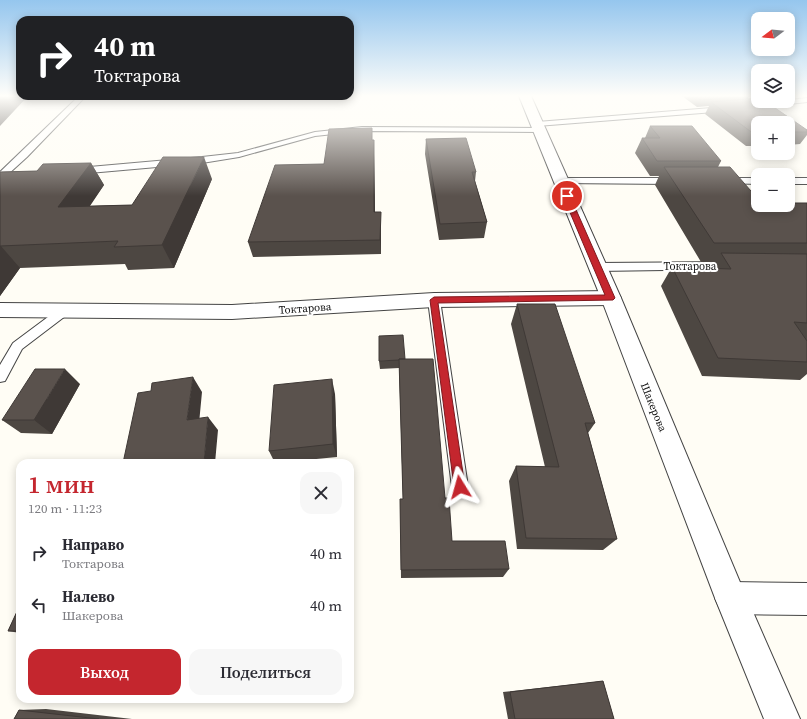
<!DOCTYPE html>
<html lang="ru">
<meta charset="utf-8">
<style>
body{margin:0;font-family:"Source Serif 4",serif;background:#f7f7f7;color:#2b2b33;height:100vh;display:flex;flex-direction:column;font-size:15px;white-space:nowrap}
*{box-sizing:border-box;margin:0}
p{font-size:13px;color:#7c7c81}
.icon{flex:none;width:22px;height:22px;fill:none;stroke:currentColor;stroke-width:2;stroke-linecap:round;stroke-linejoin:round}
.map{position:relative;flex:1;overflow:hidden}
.side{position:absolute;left:16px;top:459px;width:338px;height:244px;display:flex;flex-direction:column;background:#fff;border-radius:12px;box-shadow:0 2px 10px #0003}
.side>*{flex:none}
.banner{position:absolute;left:16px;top:16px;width:338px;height:84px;border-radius:12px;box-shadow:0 2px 10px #0003;background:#202124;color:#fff;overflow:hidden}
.needle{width:26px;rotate:254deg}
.controls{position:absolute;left:751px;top:12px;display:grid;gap:8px}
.controls a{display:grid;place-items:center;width:44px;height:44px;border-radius:8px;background:#fff;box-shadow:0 2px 10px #0003;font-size:20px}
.pin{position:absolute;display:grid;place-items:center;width:34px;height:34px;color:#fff;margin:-17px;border:2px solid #fff;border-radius:50%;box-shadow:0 1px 4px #0007}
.me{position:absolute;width:44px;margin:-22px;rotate:352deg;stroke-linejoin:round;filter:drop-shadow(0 0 3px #0008)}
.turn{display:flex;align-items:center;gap:14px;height:84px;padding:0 12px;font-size:18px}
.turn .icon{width:52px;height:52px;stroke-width:2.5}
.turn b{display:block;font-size:28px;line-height:34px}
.round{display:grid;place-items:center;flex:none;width:42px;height:42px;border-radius:12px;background:#f7f7f7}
.overview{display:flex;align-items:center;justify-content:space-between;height:68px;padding:0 12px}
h1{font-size:24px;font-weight:600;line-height:30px;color:#c4262e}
.button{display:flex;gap:8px;margin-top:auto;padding:8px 12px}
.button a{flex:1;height:46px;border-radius:12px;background:#c4262e;color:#fff;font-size:16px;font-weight:600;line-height:46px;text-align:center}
.button a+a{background:#f7f7f7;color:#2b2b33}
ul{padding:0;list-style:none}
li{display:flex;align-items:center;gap:12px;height:52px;padding:0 12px}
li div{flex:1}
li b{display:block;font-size:15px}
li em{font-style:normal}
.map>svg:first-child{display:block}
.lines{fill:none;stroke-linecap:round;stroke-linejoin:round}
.service-casing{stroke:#444;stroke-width:2}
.minor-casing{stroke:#444;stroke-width:2}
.tertiary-casing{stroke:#444;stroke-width:2}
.service{fill:#fff;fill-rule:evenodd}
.minor{fill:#fff;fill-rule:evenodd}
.tertiary{fill:#fff;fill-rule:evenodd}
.wall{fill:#4d4742}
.shaded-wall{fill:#3f3936}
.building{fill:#5a524d;stroke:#3f3936}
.route{fill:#c4262e;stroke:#7f191e}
.labels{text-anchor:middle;stroke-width:4;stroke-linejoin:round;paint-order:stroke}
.street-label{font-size:11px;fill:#111;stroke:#fff}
</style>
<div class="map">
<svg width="807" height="719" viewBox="0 0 807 719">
<rect width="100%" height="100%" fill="#fffdf5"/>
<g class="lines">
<g class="service-casing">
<path id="service" d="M 79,96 L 86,96 L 27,157 L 5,177 L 0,178 L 0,172 Z
M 807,98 L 807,102 L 753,108 L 749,106 L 753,104 Z
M 724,107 L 728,109 L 727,111 L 537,126 L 533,124 L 537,122 Z
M 362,127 L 540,128 L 544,130 L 540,132 L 362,131 L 315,136 L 239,157 L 202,163 L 78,174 L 74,171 L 78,168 L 202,157 L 238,153 L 315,132 Z
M 560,178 L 673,178 L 677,181 L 673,184 L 557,183 L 556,181 Z
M 726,178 L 758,178 L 758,184 L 723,183 L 722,181 Z
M 788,178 L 807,178 L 807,184 L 788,184 Z
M 730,262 L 734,263 L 735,266 L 734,269 L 597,271 L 593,270 L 592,267 L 593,264 L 597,263 Z
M 434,296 L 438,297 L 440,300 L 468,487 L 466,492 L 460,495 L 454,492 L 452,487 L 428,300 L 430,297 Z
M 64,307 L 68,308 L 70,311 L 68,314 L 22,349 L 5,381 L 0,382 L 0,365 L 13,343 L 60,308 Z"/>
</g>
<g class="minor-casing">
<path id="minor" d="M 611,291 L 618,293 L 621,298 L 618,303 L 611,305 L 434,307 L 232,319 L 0,317 L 0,303 L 232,305 L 434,293 Z
M 731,582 L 807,583 L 807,615 L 731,614 L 720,609 L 715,598 L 720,587 Z"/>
</g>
<g class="tertiary-casing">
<path id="tertiary" d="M 519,96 L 531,96 L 621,298 L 742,587 L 800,719 L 764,719 L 715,598 L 601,298 Z"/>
</g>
<use href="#service" class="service"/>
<use href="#minor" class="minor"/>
<use href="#tertiary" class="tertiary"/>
</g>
<path class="wall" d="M 682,96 L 749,96 L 748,99 L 807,130 L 807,135 L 800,144 L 788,145 L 788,123 L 758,123 L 758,146 L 746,146 L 705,114 L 709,106 L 697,107 Z
M 650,126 L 721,161 L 718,167 L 758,205 L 807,203 L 807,374 L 800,380 L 702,376 L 661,286 L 672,267 L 710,268 L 715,262 L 701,262 L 655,185 L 659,176 L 650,176 L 635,153 L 642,138 L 645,138 Z
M 426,139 L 476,172 L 475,181 L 487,222 L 484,238 L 439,240 L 425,154 Z
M 372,140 L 374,154 L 375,212 L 381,227 L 381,254 L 253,257 L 248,242 L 324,164 Z
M 91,163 L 104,185 L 89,206 L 132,205 L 212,179 L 174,268 L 128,270 L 125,264 L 20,268 L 0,296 L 0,172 L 37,171 Z
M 517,304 L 595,423 L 588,433 L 617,539 L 603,550 L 517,549 L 509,481 L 516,466 L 545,467 L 511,324 Z
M 405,359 L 445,498 L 452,541 L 509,569 L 503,577 L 401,578 L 400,499 L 403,499 L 399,368 L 380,369 L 379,361 Z
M 80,384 L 52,434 L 21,433 L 2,420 Z
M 335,394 L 337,457 L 275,463 L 269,451 Z
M 20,605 L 20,633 L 8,631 Z
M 603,681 L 614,719 L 508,719 L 503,692 Z
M 46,709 L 132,719 L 14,719 L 19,710 Z"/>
<path class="shaded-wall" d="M 0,96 L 28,96 L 0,126 Z
M 374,140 L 374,154 L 375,227 L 374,212 Z
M 204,157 L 212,179 L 174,268 L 162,245 Z
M 91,163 L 104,185 L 74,230 L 58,207 Z
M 381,212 L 381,254 L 380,240 Z
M 0,245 L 20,268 L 0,296 Z
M 65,369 L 80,384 L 52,434 L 34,420 Z
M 193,377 L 202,392 L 198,434 L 187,420 Z
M 332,379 L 335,394 L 337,457 L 333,444 Z
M 208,417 L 218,430 L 215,463 L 204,463 Z
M 350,549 L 352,554 L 350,588 Z"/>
<path class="building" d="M 695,96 L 749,96 L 701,100 Z
M 758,98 L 758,101 L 765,101 L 807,130 L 807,132 L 788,132 L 788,123 L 758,123 L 758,134 L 754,134 L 711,102 Z
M 650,126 L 692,126 L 721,161 L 657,161 L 642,138 L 660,138 Z
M 372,128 L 372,140 L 374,140 L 374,212 L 381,212 L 380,240 L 248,242 L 275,165 L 324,164 L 329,129 Z
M 466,138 L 476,172 L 472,172 L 487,222 L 440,224 L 426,139 Z
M 163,157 L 204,157 L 162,245 L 114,247 L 118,241 L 0,246 L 0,172 L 37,171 L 43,164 L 91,163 L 58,207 L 132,205 Z
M 664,167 L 730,167 L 758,199 L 758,205 L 788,205 L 788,203 L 807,203 L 807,243 L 714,243 Z
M 721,253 L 807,254 L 807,323 L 794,322 L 807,341 L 807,362 L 718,358 L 672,267 L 731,269 Z
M 517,304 L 555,304 L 595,423 L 585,423 L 617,539 L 526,538 L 516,466 L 559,467 Z
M 403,335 L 405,359 L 399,359 L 399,360 L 379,361 L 379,336 Z
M 399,359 L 433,359 L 445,498 L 449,498 L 452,541 L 505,541 L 509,569 L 401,570 L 400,499 L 403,499 Z
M 35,369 L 65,369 L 34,420 L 2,420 Z
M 193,377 L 187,420 L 208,417 L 204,463 L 123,463 L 138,393 L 151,391 L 152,383 Z
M 332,379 L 333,444 L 269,451 L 274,385 Z
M 20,605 L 20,631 L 8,631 Z
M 603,681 L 614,719 L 515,719 L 510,692 Z
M 19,710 L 99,719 L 14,719 Z"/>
<linearGradient id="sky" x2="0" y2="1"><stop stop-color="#95c6ee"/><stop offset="0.49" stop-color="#fffefa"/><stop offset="1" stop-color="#fffefa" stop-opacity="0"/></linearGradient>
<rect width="807" height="196" fill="url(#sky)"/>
<path class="route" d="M 564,194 L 570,196 L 615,298 L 613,300 L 438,303 L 465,487 L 464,491 L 460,493 L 456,491 L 454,487 L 430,300 L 434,297 L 605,295 L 563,196 Z"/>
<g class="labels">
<g class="street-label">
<text x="690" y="270">Токтарова</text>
<text transform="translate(305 308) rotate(-4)" y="4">Токтарова</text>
<text transform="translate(654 407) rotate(68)" y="4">Шакерова</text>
</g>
</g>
</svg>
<div class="controls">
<a><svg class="needle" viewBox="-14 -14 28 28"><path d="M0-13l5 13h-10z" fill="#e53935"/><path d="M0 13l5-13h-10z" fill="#7c7c81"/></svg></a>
<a><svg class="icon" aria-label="layers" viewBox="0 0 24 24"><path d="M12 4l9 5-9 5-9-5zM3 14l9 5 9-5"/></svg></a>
<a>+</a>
<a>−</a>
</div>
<div class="pin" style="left:567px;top:196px;background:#d93025"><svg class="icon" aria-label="arrive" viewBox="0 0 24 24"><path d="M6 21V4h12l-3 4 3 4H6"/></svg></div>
<svg class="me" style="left:460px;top:487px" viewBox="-20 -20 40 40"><path d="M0-17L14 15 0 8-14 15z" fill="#c4262e" stroke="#fff" stroke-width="4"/></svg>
<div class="banner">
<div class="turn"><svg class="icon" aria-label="right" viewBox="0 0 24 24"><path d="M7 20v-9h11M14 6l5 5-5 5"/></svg><div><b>40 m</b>Токтарова</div></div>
</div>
<section class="side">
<div class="overview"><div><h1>1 мин</h1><p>120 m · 11:23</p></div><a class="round"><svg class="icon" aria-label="close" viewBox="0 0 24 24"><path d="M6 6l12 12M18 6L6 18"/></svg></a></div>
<ul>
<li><svg class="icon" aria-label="right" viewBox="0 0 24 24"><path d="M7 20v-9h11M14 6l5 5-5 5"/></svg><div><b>Направо</b><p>Токтарова</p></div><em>40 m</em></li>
<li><svg class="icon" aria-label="left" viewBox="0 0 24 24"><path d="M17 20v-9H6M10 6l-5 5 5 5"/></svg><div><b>Налево</b><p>Шакерова</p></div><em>40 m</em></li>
</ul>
<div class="button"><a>Выход</a><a>Поделиться</a></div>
</section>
</div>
